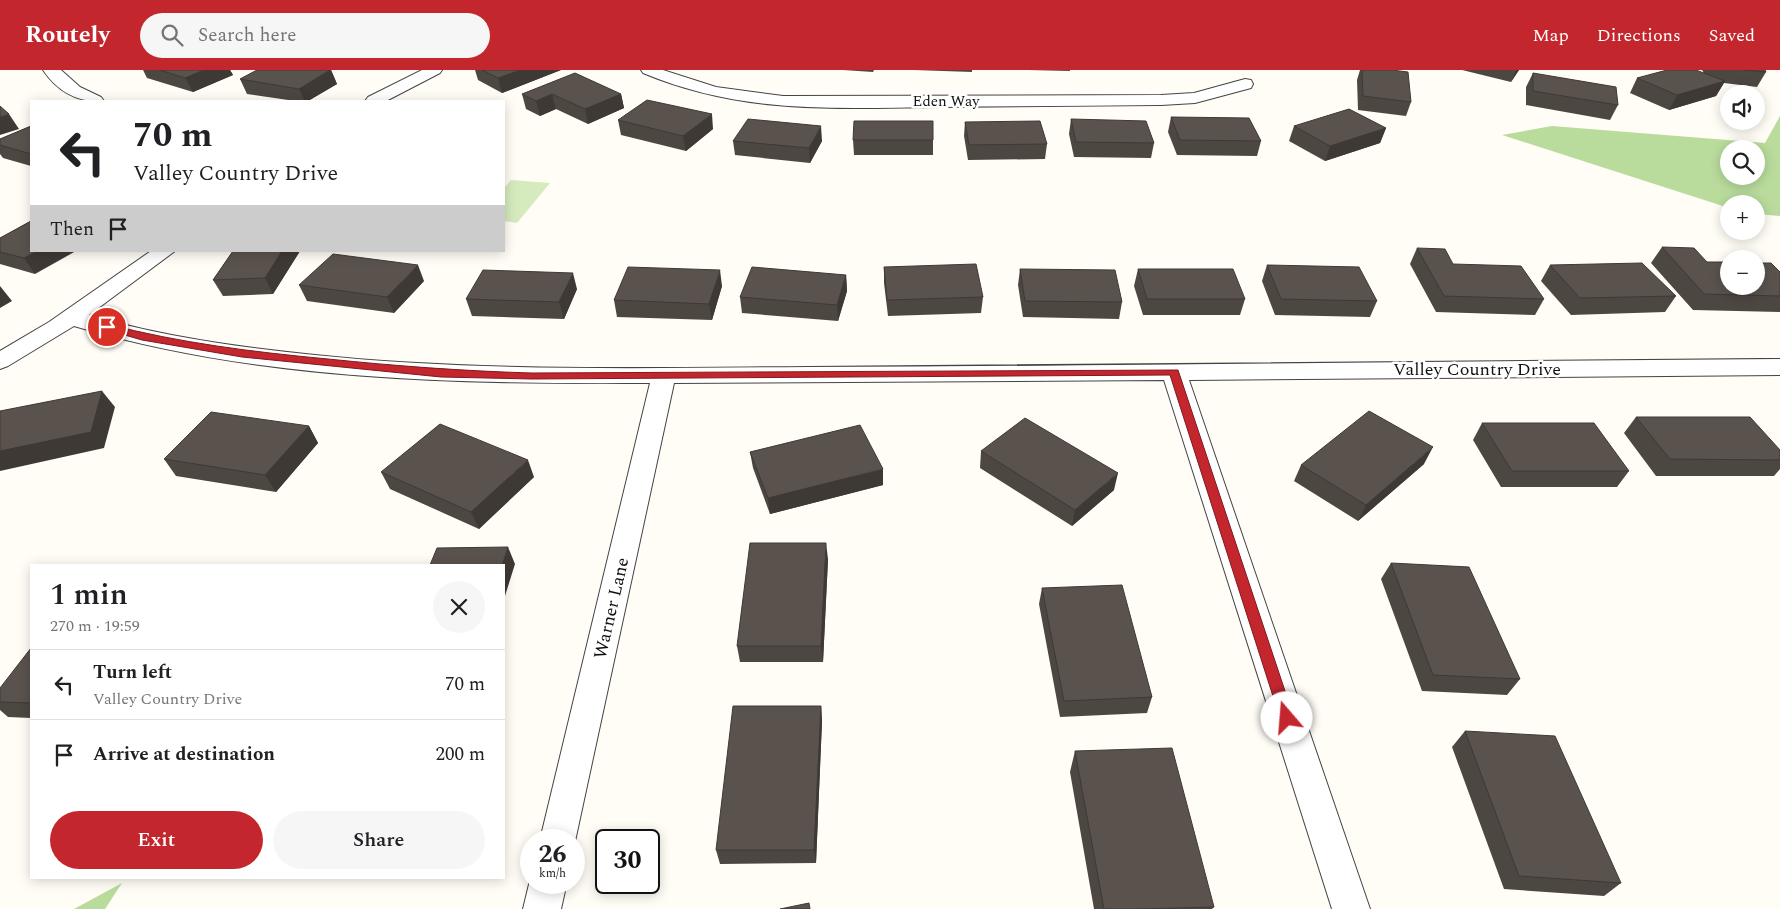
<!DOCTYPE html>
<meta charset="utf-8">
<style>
body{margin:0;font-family:Spectral,serif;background:#f6f6f6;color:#202124;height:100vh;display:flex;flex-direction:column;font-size:19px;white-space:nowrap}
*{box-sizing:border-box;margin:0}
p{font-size:16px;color:#757577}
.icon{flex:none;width:28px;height:28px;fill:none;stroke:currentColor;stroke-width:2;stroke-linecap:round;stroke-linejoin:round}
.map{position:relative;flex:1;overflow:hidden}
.side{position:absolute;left:30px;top:494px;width:475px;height:315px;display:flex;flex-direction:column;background:#fff;border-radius:0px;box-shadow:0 2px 12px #0003}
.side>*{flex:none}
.banner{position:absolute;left:30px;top:30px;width:475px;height:152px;border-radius:0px;box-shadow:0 2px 12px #0003;background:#fff;color:#202124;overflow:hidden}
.fabs{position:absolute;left:1720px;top:15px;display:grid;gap:10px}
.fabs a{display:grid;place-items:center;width:45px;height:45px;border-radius:50%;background:#fff;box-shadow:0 2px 12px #0003;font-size:25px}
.speed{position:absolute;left:520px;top:759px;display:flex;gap:10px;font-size:25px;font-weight:700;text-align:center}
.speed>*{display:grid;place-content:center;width:65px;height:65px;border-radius:50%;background:#fff;box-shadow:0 2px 12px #0003;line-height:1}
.speed small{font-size:12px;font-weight:400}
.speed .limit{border:2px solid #111;border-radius:8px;background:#fff;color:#111}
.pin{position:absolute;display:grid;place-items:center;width:42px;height:42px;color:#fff;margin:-21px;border:2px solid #fff;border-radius:50%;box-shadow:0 1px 5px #0007}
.me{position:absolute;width:55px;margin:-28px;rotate:342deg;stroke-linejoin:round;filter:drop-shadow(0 0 4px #0008)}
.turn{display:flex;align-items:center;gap:18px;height:105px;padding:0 20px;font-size:22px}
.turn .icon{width:65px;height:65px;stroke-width:2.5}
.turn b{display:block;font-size:35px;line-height:42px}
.then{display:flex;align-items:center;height:48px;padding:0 20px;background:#0003;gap:10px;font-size:19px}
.round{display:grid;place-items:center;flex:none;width:52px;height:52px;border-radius:26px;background:#f6f6f6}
.summary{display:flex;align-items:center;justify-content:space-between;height:85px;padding:0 20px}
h1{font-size:30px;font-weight:600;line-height:38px}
.button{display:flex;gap:10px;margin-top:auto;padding:10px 20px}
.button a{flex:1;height:58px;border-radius:30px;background:#c4262e;color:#fff;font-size:20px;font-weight:600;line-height:58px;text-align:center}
.button a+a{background:#f6f6f6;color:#202124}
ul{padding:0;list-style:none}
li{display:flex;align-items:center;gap:15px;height:70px;padding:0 20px;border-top:1px solid #e0e0e0}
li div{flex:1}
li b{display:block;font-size:19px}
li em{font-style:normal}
header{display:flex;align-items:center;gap:30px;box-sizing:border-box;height:70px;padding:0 25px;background:#c4262e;color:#fff}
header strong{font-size:24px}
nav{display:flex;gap:28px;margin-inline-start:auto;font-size:18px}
.search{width:350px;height:45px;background:#f6f6f6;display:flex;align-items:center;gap:12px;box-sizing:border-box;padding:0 18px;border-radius:28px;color:#757577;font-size:19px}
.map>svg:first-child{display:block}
.green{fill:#d5ebbd}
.forest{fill:#b9dc9c;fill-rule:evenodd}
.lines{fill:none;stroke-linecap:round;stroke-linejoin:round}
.street-casing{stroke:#444;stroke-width:2}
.street{fill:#fff;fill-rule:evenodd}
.wall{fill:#4d4742}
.shaded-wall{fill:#3f3936}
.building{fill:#5a524d;stroke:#3f3936}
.route{fill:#c4262e;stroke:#7f191e}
.labels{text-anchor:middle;stroke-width:5;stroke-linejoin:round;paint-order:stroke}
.far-street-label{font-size:15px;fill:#111;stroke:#fff}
.street-label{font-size:18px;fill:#111;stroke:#fff}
</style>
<header>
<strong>Routely</strong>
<div class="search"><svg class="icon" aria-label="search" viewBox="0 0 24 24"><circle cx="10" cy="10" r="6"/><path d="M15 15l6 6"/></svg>Search here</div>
<nav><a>Map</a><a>Directions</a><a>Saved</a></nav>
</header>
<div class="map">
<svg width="1780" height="839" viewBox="0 0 1780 839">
<rect width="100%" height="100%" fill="#fffdf5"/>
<path class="green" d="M 511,110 L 550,113 L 517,153 L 504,151 L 504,118 Z"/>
<path class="forest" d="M 1780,46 L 1780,146 L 1756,144 L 1756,134 L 1729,134 L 1729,138 L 1502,65 L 1552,56 L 1765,73 ZM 1729,79 L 1756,79 L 1756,106 L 1729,106 Z
M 122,813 L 105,839 L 74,839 Z"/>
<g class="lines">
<g class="street-casing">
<path id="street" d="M 43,0 L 61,0 L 80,17 L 101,27 L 104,31 C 78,33 58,22 43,0 Z
M 422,0 L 442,0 L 440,3 L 386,31 L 365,31 L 368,27 Z
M 641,0 L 663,0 L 716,17 L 783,26 L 1161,25 L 1194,23 L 1245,9 L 1251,10 L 1253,14 L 1251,18 L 1195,33 L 1161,35 C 1088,36 1015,36 941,37 C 835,38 744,45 643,3 Z
M 151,181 L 175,181 L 89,245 C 162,267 239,277 315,285 C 479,302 644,298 809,297 C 1132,296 1456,291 1780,289 L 1780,305 L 1189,310 L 1370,839 L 1332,839 L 1164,310 L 674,313 L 574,776 L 574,770 L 540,770 L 650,313 C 458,314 259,311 74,256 L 8,296 L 0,299 L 0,281 L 49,252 Z
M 531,806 L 531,812 L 567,812 L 561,839 L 523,839 Z"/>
</g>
<use href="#street" class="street"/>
</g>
<path class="wall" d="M 143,0 L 230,0 L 233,5 L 193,22 L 147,8 Z
M 331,0 L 337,14 L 308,31 L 295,31 L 247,24 L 240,9 Z
M 475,0 L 561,0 L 502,23 L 478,10 Z
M 843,0 L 874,0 L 873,2 Z
M 914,0 L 972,0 L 972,2 Z
M 1028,0 L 1070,0 L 1070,1 Z
M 1360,0 L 1392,0 L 1411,32 L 1406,46 L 1358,40 L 1357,10 Z
M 1462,0 L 1519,0 L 1511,12 Z
M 1702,0 L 1765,0 L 1766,2 L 1757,17 L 1724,13 L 1716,26 L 1669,40 L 1630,23 L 1637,8 L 1704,3 Z
M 1533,3 L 1618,35 L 1610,50 L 1526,35 L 1526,17 Z
M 522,24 L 621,24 L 624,38 L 588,54 L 556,39 L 540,46 L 526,39 Z
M 1171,47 L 1261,71 L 1257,86 L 1177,85 L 1168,62 Z
M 1071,49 L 1154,73 L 1151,88 L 1074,87 L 1069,64 Z
M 618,50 L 713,59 L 686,81 L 621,65 Z
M 965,52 L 1047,74 L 1045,89 L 968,90 L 964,66 Z
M 31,56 L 31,96 L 3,88 L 0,84 L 0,69 Z
M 1294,56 L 1386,58 L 1380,73 L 1325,91 L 1289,71 Z
M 853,70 L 933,70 L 933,85 L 854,85 Z
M 733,71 L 822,71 L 810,93 L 735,85 Z
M 31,151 L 35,204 L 0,194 L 0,168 Z
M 1662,177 L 1707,192 L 1780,202 L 1780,242 L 1693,240 L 1651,193 Z
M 1417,178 L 1453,194 L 1544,229 L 1535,245 L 1436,242 L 1410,194 Z
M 233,181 L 300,181 L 273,224 L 223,226 L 213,210 Z
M 1267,195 L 1377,231 L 1370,247 L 1275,245 L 1262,211 Z
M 1550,195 L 1676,226 L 1665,242 L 1571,245 L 1541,211 Z
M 884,197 L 983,227 L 981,243 L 888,246 L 884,213 Z
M 1020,199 L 1122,232 L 1119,249 L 1023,247 L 1018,215 Z
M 1138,199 L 1245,229 L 1240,245 L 1143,245 L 1134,216 Z
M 846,205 L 847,221 L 838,251 L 742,243 L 740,227 Z
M 424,211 L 394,243 L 307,231 L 299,215 Z
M 722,216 L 712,250 L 617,247 L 614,230 Z
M 577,219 L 564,249 L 472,246 L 466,229 Z
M 1636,347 L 1780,380 L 1780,399 L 1774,406 L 1656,406 L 1624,363 Z
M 1482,353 L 1629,401 L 1617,417 L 1501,417 L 1473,370 Z
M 309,356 L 318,373 L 276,422 L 176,406 L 164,389 Z
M 981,381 L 1114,420 L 1072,456 L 980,398 Z
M 750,382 L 883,415 L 770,444 L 753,398 Z
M 1424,394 L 1358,451 L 1294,411 L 1301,395 Z
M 381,402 L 534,407 L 479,459 L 390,419 Z
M 828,489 L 823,592 L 740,592 L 737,576 Z
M 1391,493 L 1520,609 L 1507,625 L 1422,621 L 1381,509 Z
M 1042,518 L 1152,627 L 1147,643 L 1060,647 L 1039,534 Z
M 31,578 L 31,648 L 8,647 L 0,640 L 0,632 Z
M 821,636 L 822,651 L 816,793 L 720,794 L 716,780 Z
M 1465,661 L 1621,813 L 1604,826 L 1504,819 L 1452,677 Z
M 1075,681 L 1214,837 L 1212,839 L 1094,839 L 1070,702 Z"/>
<path class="shaded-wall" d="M 204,0 L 230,0 L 233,5 L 193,22 L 185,8 Z
M 331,0 L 337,14 L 308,31 L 305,31 L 299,19 Z
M 521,0 L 561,0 L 502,23 L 498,8 Z
M 1516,0 L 1519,0 L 1511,12 Z
M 1725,11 L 1716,26 L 1669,40 L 1677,25 Z
M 552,24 L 556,39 L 540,46 L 536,31 Z
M 621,24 L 624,38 L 588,54 L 585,39 Z
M 9,44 L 19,59 L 0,65 L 0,47 Z
M 712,44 L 713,59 L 686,81 L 683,66 Z
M 821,56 L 822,71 L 810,93 L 809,78 Z
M 1386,58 L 1380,73 L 1325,91 L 1330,76 Z
M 37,181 L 76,181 L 35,204 L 24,188 Z
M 282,181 L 300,181 L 273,224 L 265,208 Z
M 418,195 L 424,211 L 394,243 L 387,227 Z
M 720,200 L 722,216 L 712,250 L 709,234 Z
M 573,203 L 577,219 L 564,249 L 559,232 Z
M 846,205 L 847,221 L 838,251 L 837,235 Z
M 0,216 L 12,231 L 0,238 Z
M 102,321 L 115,337 L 104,378 L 0,401 L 0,381 Z
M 309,356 L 318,373 L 276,422 L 265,405 Z
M 1433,377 L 1424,394 L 1358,451 L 1366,435 Z
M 528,390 L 534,407 L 479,459 L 471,442 Z
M 883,399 L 883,415 L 770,444 L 768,428 Z
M 1118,403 L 1114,420 L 1072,456 L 1075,440 Z
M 826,473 L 828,489 L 823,592 L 821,576 Z
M 508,477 L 515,494 L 504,529 L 504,495 L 502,495 Z
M 821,636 L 822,651 L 816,793 L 814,780 Z"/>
<path class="building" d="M 160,0 L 204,0 L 185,8 Z
M 257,0 L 330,0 L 299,19 L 240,9 Z
M 482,0 L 521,0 L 498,8 Z
M 1362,0 L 1392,0 L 1408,2 L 1411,32 L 1363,26 Z
M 1667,0 L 1696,0 L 1725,11 L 1677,25 L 1637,8 Z
M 1744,0 L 1765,0 L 1766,2 Z
M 575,3 L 621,24 L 585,39 L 552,24 L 536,31 L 522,24 Z
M 1533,3 L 1616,17 L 1618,35 L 1533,21 Z
M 647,30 L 712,44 L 683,66 L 618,50 Z
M 0,36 L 9,44 L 0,47 Z
M 1349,39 L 1386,58 L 1330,76 L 1294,56 Z
M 1171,47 L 1249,48 L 1261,71 L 1180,70 Z
M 748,49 L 821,56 L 809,78 L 733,71 Z
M 1071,49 L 1146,51 L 1154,73 L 1076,72 Z
M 854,51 L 933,51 L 933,70 L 853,70 Z
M 1040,51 L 1047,74 L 969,75 L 965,52 Z
M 31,56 L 31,84 L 0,75 L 0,69 Z
M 31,151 L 31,181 L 37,181 L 24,188 L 0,182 L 0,168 Z
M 1662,177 L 1694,178 L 1707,192 L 1729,192 L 1729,216 L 1756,216 L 1756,193 L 1771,193 L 1780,202 L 1780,226 L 1704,224 Z
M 1417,178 L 1445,179 L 1453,194 L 1521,196 L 1544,229 L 1444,226 Z
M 233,181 L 282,181 L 265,208 L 213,210 Z
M 333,184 L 418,195 L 387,227 L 299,215 Z
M 1642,193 L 1676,226 L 1580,228 L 1550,195 Z
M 976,194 L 983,227 L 887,230 L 884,197 Z
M 1267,195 L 1359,197 L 1377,231 L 1281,229 Z
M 628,197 L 720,200 L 709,234 L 614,230 Z
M 752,197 L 846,205 L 837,235 L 740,227 Z
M 1020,199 L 1115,200 L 1122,232 L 1025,231 Z
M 1138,199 L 1233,199 L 1245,229 L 1147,229 Z
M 483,200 L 573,203 L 559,232 L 466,229 Z
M 102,321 L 91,362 L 0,381 L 0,341 Z
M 1369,341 L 1433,377 L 1366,435 L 1301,395 Z
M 211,342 L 309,356 L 265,405 L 164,389 Z
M 1636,347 L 1750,347 L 1780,380 L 1780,390 L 1670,389 Z
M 1025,348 L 1118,403 L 1075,440 L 981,381 Z
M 1482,353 L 1594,353 L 1629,401 L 1512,401 Z
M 440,354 L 528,390 L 471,442 L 381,402 Z
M 860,355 L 883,399 L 768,428 L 750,382 Z
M 750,473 L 826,473 L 821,576 L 737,576 Z
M 508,477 L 502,495 L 430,495 L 437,478 Z
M 1391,493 L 1469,497 L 1520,609 L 1433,605 Z
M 1122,515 L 1152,627 L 1064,631 L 1042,518 Z
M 31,578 L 31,633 L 0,632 L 0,618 Z
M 733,636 L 821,636 L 814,780 L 716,780 Z
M 1465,661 L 1555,666 L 1621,813 L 1519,806 Z
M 1172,678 L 1214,837 L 1139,839 L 1104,839 L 1075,681 Z
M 809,833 L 810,839 L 780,839 Z"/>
<path class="route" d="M 107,254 C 180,273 253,282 328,289 C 396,296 463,301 532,303 L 1178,300 L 1294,648 L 1292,653 L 1287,655 L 1282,653 L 1280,648 L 1170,305 L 532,309 L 441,307 L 242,287 L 142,270 L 104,259 L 103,257 Z"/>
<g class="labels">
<g class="far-street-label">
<text x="946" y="36">Eden Way</text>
</g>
<g class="street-label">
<text x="1477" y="305">Valley Country Drive</text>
<text transform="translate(611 538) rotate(-77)" y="6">Warner Lane</text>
</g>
</g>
</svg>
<div class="fabs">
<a><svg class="icon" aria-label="sound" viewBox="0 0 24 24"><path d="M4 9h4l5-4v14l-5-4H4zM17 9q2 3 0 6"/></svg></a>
<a><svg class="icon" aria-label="search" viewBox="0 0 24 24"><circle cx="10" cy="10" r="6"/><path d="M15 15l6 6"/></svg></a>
<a>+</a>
<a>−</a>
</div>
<div class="speed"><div>26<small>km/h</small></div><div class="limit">30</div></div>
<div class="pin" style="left:107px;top:257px;background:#d93025"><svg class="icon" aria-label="arrive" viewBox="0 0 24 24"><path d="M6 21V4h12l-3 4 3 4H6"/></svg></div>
<svg class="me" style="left:1287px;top:648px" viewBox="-20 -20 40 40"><circle r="19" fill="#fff"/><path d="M0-13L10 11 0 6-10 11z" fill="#c4262e"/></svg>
<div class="banner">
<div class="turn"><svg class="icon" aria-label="left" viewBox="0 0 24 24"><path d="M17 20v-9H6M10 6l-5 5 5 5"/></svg><div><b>70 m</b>Valley Country Drive</div></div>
<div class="then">Then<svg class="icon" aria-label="arrive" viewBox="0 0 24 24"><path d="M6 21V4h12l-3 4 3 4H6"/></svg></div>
</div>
<section class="side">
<div class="summary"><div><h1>1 min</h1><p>270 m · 19:59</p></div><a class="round"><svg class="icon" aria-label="close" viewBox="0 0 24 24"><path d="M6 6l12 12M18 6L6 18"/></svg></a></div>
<ul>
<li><svg class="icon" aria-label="left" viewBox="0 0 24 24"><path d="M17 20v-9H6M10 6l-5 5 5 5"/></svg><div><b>Turn left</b><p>Valley Country Drive</p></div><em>70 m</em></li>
<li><svg class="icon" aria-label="arrive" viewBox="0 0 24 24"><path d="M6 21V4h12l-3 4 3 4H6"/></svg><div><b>Arrive at destination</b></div><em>200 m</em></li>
</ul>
<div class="button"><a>Exit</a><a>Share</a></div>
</section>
</div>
